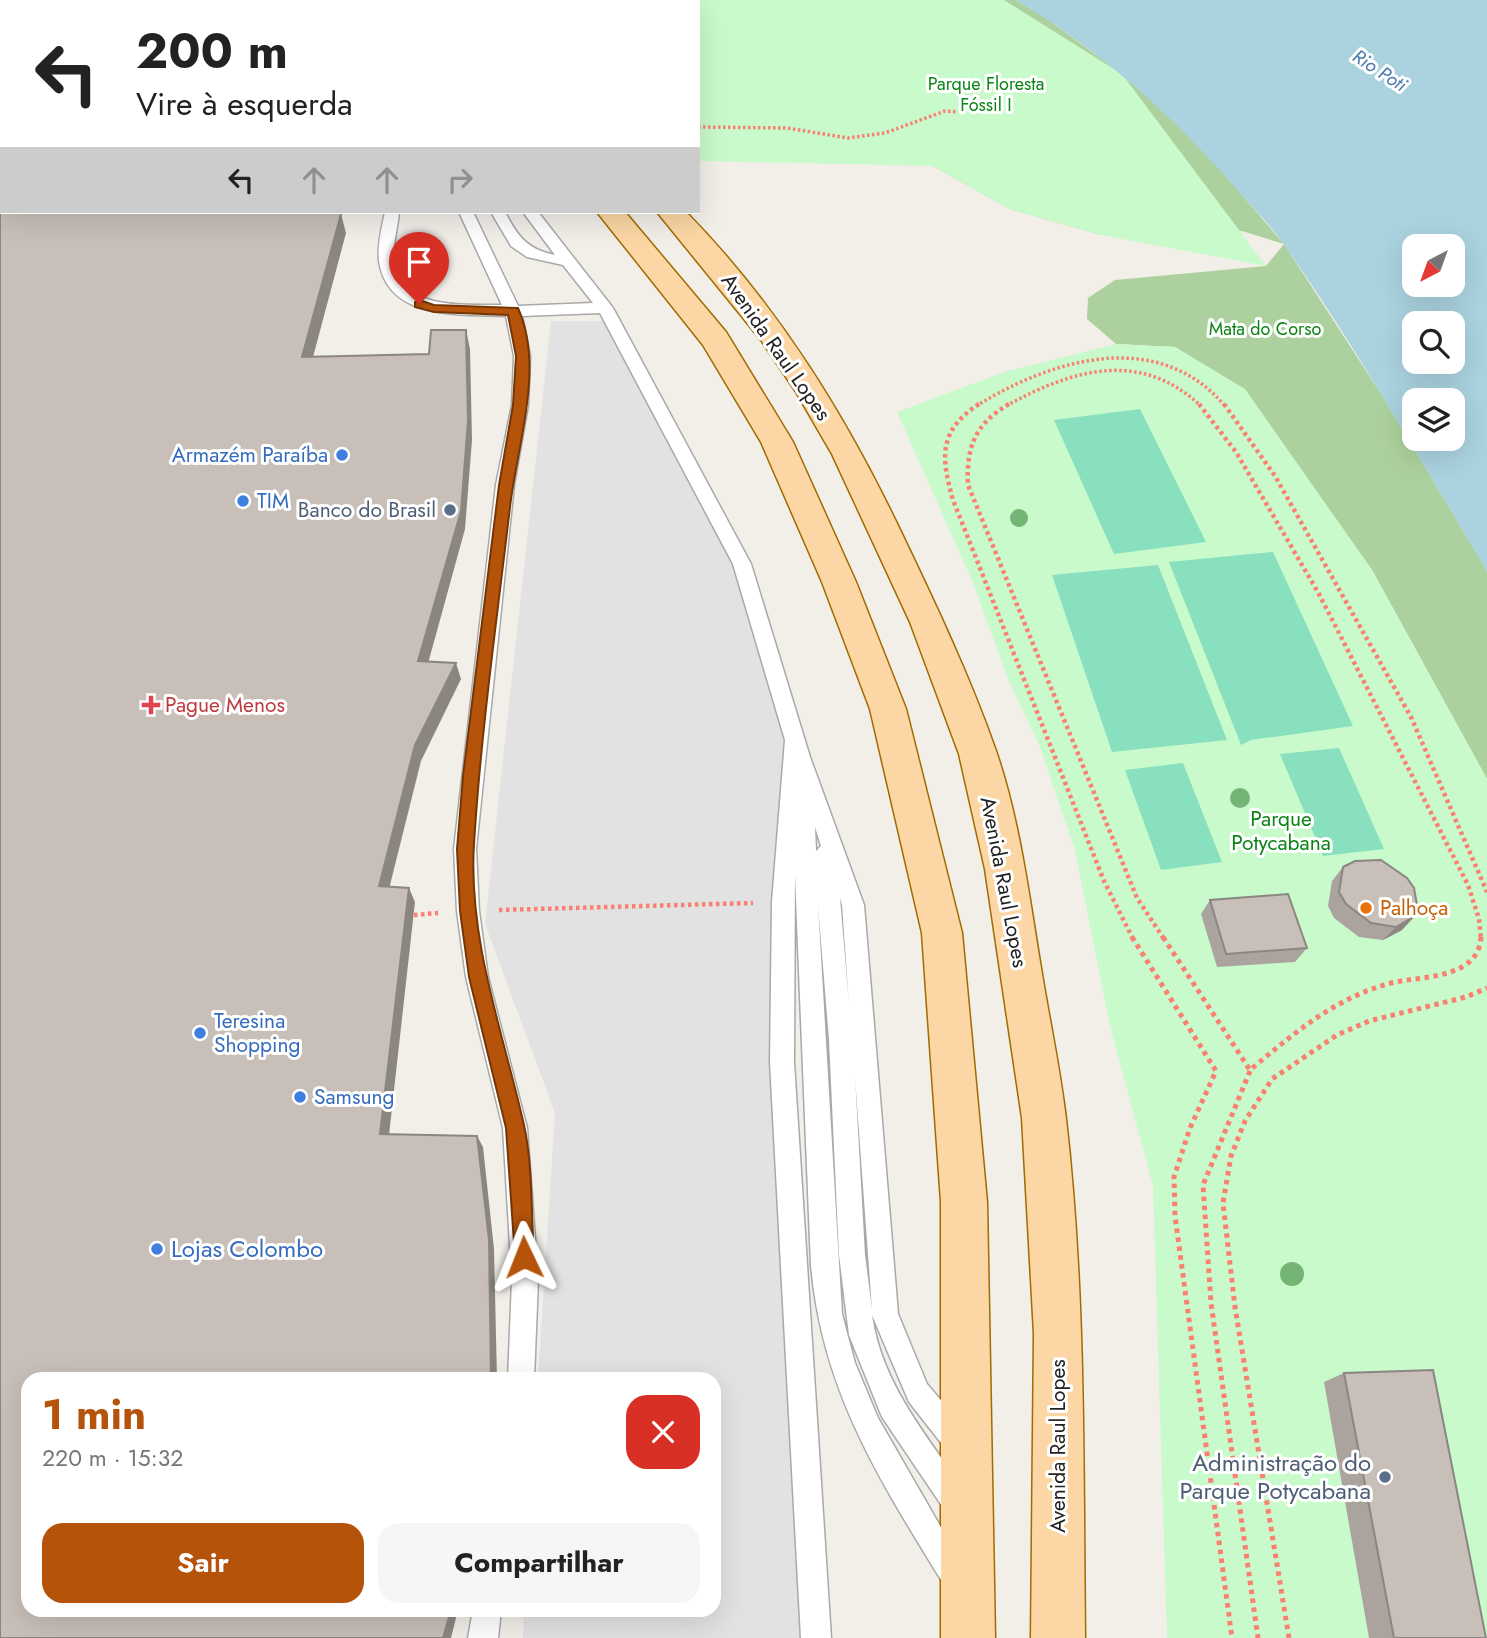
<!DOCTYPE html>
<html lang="pt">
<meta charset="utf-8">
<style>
body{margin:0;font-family:Jost,sans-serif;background:#f6f6f6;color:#222;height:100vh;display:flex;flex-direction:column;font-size:26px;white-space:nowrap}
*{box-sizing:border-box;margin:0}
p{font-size:23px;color:#767676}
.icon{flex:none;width:38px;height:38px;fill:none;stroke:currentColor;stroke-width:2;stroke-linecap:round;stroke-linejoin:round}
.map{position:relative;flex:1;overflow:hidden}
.sheet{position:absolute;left:21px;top:1372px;width:700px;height:245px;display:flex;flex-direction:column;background:#fff;border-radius:21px;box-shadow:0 7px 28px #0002}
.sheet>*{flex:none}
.guide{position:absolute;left:0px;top:0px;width:700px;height:214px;box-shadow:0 7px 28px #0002;background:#fff;color:#222;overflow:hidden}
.needle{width:46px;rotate:221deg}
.controls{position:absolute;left:1402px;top:234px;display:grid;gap:14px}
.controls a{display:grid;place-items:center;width:63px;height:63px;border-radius:14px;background:#fff;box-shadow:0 7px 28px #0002;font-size:35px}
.pin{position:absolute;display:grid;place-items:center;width:60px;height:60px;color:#fff;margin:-72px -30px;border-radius:50% 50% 50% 0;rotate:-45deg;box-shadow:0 0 7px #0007}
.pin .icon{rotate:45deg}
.me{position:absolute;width:77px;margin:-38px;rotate:358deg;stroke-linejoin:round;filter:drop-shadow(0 0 5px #0008)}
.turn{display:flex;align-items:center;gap:24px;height:147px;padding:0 21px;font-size:32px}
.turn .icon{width:91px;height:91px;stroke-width:2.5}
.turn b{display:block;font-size:49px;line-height:60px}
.lanes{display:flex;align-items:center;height:66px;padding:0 21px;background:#0003;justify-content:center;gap:35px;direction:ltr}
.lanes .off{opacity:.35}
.round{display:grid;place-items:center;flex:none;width:74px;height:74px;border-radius:21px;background:#f6f6f6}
.headline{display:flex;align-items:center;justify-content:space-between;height:119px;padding:0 21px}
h1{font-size:42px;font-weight:700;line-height:52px;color:#b45309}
.action{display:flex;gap:14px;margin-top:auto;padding:14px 21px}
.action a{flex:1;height:80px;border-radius:21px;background:#b45309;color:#fff;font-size:28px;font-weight:700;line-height:80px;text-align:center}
.action a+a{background:#f6f6f6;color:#222}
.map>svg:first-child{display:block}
.forest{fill:#add19e}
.park{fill:#c8facc}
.pitch{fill:#88e0be}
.parking{fill:#e2e2e2}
.water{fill:#aad3df;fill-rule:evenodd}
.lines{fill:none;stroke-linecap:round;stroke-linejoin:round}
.lane-casing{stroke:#a9a9a9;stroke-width:3}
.primary-casing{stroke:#a06b00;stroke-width:3}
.path-far2{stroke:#fa8072;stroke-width:3.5;stroke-dasharray:2.5 2.5;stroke-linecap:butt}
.path-far1{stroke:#fa8072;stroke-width:4.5;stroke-dasharray:3.5 3.5;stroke-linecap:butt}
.path{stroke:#fa8072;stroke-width:5;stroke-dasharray:4.5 4.5;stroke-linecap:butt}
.lane{fill:#fff;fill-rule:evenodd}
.primary{fill:#fcd6a4;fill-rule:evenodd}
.tree{fill:#74b475}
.wall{fill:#aba49e}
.shaded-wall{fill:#8b8681}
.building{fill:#c7bfb8;stroke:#8b8681;stroke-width:2}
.route{fill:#b45309;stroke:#753606;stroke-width:2}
.shop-dot{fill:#3f7fe0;stroke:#fff;stroke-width:2.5}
.service-dot{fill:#5c6f8a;stroke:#fff;stroke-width:2.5}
.health-dot{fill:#e0444e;stroke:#fff;stroke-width:2.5}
.food-dot{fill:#e8710a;stroke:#fff;stroke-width:2.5}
.labels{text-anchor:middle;stroke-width:6;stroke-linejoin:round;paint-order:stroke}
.far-park-label{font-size:18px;fill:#0c8416;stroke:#fff}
.far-water-label{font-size:19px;font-style:italic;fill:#4a7aab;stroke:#fff}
.street-label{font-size:21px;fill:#222;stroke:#fff}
.shop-label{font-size:21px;fill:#366cbe;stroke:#fff;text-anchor:start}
.service-label{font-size:21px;fill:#4e5e75;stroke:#fff;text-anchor:end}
.health-label{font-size:21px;fill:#be3a42;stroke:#fff;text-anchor:start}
.park-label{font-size:21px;fill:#0c8416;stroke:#fff}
.food-label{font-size:21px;fill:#c56008;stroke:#fff;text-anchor:start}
.near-shop-label{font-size:24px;fill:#366cbe;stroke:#fff;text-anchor:start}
.near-service-label{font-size:24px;fill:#4e5e75;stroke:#fff;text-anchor:end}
</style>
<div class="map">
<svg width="1487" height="1638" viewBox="0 0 1487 1638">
<rect width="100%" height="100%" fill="#f2efe9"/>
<path class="forest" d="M 431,0 L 1016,0 L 1046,18 L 1122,74 L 1194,139 L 1284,244 L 1383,397 L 1487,571 L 1487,779 L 1372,570 L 1245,390 L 1175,347 L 1116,344 L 1087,319 L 1088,298 L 1115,280 L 1266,266 L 1284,244 L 1242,231 L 1101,235 L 1010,209 L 933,166 L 698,2 Z"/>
<path class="park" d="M 398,0 L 1004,0 L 1122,74 L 1266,266 L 1101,235 L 1010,209 L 933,166 L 698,161 L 698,2 Z
M 1116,344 L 1175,347 L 1245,389 L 1372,570 L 1487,779 L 1487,1638 L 1167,1638 L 1153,1186 L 1109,1022 L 1075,850 L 1040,747 L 1009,681 L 973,583 L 897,412 L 1007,371 Z"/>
<path class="pitch" d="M 1140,409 L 1206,542 L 1114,554 L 1054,420 Z
M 1273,552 L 1353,726 L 1251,740 L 1241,745 L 1169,562 Z
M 1158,565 L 1227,740 L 1112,752 L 1052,575 Z
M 1339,748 L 1384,849 L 1323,856 L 1280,754 Z
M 1183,763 L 1222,862 L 1161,870 L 1125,770 Z"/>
<path class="parking" d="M 551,321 L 610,321 L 712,492 L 784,735 L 773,903 L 800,1638 L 523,1638 L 524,1610 L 714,1610 L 714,1379 L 538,1379 L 555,1113 L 485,924 Z"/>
<path class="water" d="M 1016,0 L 1487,0 L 1487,571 C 1421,462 1358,350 1285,246 C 1272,227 1255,210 1240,193 C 1175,118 1102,51 1016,0 ZM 1414,247 L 1452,247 L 1452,285 L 1414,285 ZM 1414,324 L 1452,324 L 1452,362 L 1414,362 ZM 1414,401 L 1452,401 L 1452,439 L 1414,439 Z"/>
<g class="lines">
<g class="lane-casing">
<path id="lane" d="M 55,0 L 68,0 L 69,2 L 56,2 Z
M 102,0 L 116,0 L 117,2 L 103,2 Z
M 122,0 L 135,0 L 136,2 L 123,2 Z
M 141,0 L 154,0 L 155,2 L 142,2 Z
M 161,0 L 175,0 L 176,2 L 162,2 Z
M 180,0 L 193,0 L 194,2 L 181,2 Z
M 0,172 L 2,172 L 2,180 L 0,180 Z
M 385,212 L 399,212 C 398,227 392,246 394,260 C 402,312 464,304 502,305 L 459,212 L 473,212 L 518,306 L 593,303 L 563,265 L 527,257 L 511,246 L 491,212 L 505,212 C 517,236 528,250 555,255 L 523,212 L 538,212 L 613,308 L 751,564 L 810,757 L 864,905 L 898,1314 L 927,1384 L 969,1433 L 973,1443 L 969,1453 L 959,1457 L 949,1453 L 909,1402 L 872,1315 C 881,1383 928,1438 966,1492 L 970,1502 L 966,1512 L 956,1516 L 946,1512 L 882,1417 L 849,1335 L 839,1255 L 829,1040 L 818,905 L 842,1314 L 855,1363 L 878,1418 L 970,1578 L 966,1588 L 956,1592 L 946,1588 C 881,1482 822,1392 811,1265 L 795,874 L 794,1062 L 831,1638 L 801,1638 L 770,1062 L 772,902 L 785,740 L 733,564 L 600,313 L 522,316 L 530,356 L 528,405 L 514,485 L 476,849 L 479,911 L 488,977 L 527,1128 L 538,1280 L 534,1379 L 508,1379 L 512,1280 L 503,1128 L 466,977 L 457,911 L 454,849 L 496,485 L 512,405 L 514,356 L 506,316 C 461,314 388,321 379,261 C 377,246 382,226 385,212 ZM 815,827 L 821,846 L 816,851 ZM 840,898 L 842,905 L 849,1004 ZM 855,1077 L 872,1309 L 865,1255 Z
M 473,1610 L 501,1610 L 498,1638 L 468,1638 Z"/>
</g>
<g class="primary-casing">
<path id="primary" d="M 230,0 L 262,0 L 264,2 L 231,2 Z
M 345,0 L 373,0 L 375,2 L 346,2 Z
M 597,212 L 625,212 L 726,332 L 793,442 L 856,582 L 906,709 L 962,933 L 987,1202 L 995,1638 L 941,1638 L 941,1202 L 922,933 L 870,709 L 822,582 L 761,442 L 703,345 Z
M 657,212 L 686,212 C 778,306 846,416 902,534 C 936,605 970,677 996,751 C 1020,821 1029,896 1041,968 C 1049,1018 1060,1068 1066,1119 C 1086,1291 1083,1465 1085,1638 L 1031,1638 L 1034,1334 L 1022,1118 L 985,869 L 959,754 L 910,622 L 832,454 L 796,392 L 761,340 Z"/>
</g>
<path class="path-far2" d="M 568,0 L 572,2
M 698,127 L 787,128 L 848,138 L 885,133 L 945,111 L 958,112
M 976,406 C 1052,359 1158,327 1225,406
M 1006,406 C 1073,369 1140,349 1201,406"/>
<path class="path-far1" d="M 979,404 C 938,431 941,457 953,500 L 1104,881 L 1133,939
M 1009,404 C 975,424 966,447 968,485 L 1137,898 L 1164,939
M 1199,404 L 1236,452 L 1319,594 L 1468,885 L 1479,919 L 1481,939
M 1224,404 L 1275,476 L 1411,717 L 1487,892
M 499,910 L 753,903
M 414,915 L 438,913"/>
<path class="path" d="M 1132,937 L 1216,1071 L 1190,1128 L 1174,1177 L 1175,1216 L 1232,1638
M 1163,937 L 1250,1070 C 1292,1035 1331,1001 1384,985 C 1409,977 1438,980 1462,967 C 1474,960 1480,951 1481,937
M 1250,1071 L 1203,1185 L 1211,1303 L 1258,1638
M 1289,1638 L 1235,1307 L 1223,1203 L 1231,1156 L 1245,1121 L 1272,1079 L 1337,1035 L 1369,1021 L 1466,997 L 1487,988"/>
<use href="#lane" class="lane"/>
<use href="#primary" class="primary"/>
</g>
<g class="tree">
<circle cx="1019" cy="518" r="9"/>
<circle cx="1240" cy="798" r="10"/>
<circle cx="1292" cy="1274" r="12"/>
</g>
<path class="wall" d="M 1343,867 L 1402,930 L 1383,940 L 1359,937 L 1334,918 L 1328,906 L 1332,881 Z
M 1210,900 L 1307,948 L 1295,962 L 1217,967 L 1201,914 Z
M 1344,1373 L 1486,1638 L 1369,1638 L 1324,1382 Z"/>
<path class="shaded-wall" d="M 341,214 L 346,233 L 308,376 L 302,357 Z
M 466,330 L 470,349 L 472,440 L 465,529 L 424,678 L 418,661 Z
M 456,663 L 461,679 L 421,761 L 386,901 L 379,886 L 415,745 Z
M 409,888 L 415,902 L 388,1144 L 380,1134 Z
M 1415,916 L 1402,930 L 1383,940 L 1396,927 Z
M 477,1136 L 483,1147 L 494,1249 L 497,1379 L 491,1379 Z
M 451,1610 L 458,1610 L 451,1638 L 443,1638 Z"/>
<path class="building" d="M 0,203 L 2,203 L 2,212 L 340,212 L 341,214 L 302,357 L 429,354 L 431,330 L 466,330 L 468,421 L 461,511 L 418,661 L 456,663 L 415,745 L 379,886 L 409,888 L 380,1134 L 477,1136 L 489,1240 L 491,1379 L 28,1379 L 28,1610 L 451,1610 L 443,1638 L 0,1638 Z
M 1381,860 L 1407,878 L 1414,888 L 1417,905 L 1415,916 L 1396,927 L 1371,923 L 1346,904 L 1339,892 L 1343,867 L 1355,861 Z
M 1288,894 L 1307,948 L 1226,954 L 1210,900 Z
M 1433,1370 L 1486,1638 L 1394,1638 L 1344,1373 Z"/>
<path class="route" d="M 419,300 L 434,305 L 518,308 C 545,368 517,445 510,507 C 497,619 481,731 474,844 C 468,940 503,1032 524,1125 C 533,1166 531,1214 534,1257 L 531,1263 L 524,1266 L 517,1263 L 515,1257 L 506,1128 L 469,977 L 460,911 L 457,849 L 463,776 L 499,485 L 513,405 L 516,356 L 508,315 L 434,312 L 415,307 L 415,302 Z"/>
<g class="shop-dot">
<circle cx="342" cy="455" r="7"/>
<circle cx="243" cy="501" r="7"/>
<circle cx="200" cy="1033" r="7"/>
<circle cx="300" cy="1097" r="7"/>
<circle cx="157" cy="1249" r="7"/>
</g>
<g class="service-dot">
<circle cx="450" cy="510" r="7"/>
<circle cx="1385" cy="1477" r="7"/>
</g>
<path class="health-dot" d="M147.5 694.5h7v7h7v7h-7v7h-7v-7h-7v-7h7z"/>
<circle class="food-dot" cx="1366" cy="908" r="7"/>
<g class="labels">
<g class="far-park-label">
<text x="986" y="90">Parque Floresta<tspan x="986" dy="21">Fóssil I</tspan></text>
<text x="1265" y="335">Mata do Corso</text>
</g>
<g class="far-water-label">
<text transform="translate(1380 70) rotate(33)" y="7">Rio Poti</text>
</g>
<g class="street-label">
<text transform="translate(776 347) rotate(55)" y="7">Avenida Raul Lopes</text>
<text transform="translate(1004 882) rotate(79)" y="7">Avenida Raul Lopes</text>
<text transform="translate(1058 1446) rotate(-90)" y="7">Avenida Raul Lopes</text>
</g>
<g class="shop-label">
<text x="328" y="462" text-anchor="end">Armazém Paraíba</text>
<text x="257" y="508">TIM</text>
<text x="214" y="1028">Teresina<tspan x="214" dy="24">Shopping</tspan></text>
<text x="314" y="1104">Samsung</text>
</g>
<g class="service-label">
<text x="436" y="517">Banco do Brasil</text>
</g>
<g class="health-label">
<text x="165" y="712">Pague Menos</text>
</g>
<g class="park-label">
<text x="1281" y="826">Parque<tspan x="1281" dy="24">Potycabana</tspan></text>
</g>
<g class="food-label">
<text x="1380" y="915">Palhoça</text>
</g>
<g class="near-shop-label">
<text x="171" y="1257">Lojas Colombo</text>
</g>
<g class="near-service-label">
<text x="1371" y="1471">Administração do<tspan x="1371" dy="28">Parque Potycabana</tspan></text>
</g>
</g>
</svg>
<div class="controls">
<a><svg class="needle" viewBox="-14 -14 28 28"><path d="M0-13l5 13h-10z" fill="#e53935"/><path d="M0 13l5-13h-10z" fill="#767676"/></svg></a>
<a><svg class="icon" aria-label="search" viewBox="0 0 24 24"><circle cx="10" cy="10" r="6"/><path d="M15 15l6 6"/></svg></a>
<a><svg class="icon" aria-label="layers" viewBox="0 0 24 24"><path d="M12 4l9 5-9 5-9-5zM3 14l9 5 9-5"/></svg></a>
</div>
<div class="pin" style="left:419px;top:304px;background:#d93025"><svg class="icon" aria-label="arrive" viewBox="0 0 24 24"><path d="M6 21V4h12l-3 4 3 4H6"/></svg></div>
<svg class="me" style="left:524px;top:1257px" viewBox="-20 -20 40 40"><path d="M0-17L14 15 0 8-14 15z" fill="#b45309" stroke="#fff" stroke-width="4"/></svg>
<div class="guide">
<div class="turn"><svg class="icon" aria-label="left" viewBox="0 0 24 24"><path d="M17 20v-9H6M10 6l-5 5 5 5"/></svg><div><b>200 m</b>Vire à esquerda</div></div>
<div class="lanes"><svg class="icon" aria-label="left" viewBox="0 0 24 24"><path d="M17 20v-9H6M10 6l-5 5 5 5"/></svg><svg class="icon off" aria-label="ahead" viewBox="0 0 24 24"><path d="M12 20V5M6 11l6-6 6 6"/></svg><svg class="icon off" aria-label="ahead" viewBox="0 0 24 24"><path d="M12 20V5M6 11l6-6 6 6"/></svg><svg class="icon off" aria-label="right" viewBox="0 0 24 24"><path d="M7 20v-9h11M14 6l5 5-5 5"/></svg></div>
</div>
<section class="sheet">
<div class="headline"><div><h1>1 min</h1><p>220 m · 15:32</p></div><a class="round" style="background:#d93025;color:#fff"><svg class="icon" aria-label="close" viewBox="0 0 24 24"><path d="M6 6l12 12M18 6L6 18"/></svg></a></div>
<div class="action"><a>Sair</a><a>Compartilhar</a></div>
</section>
</div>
